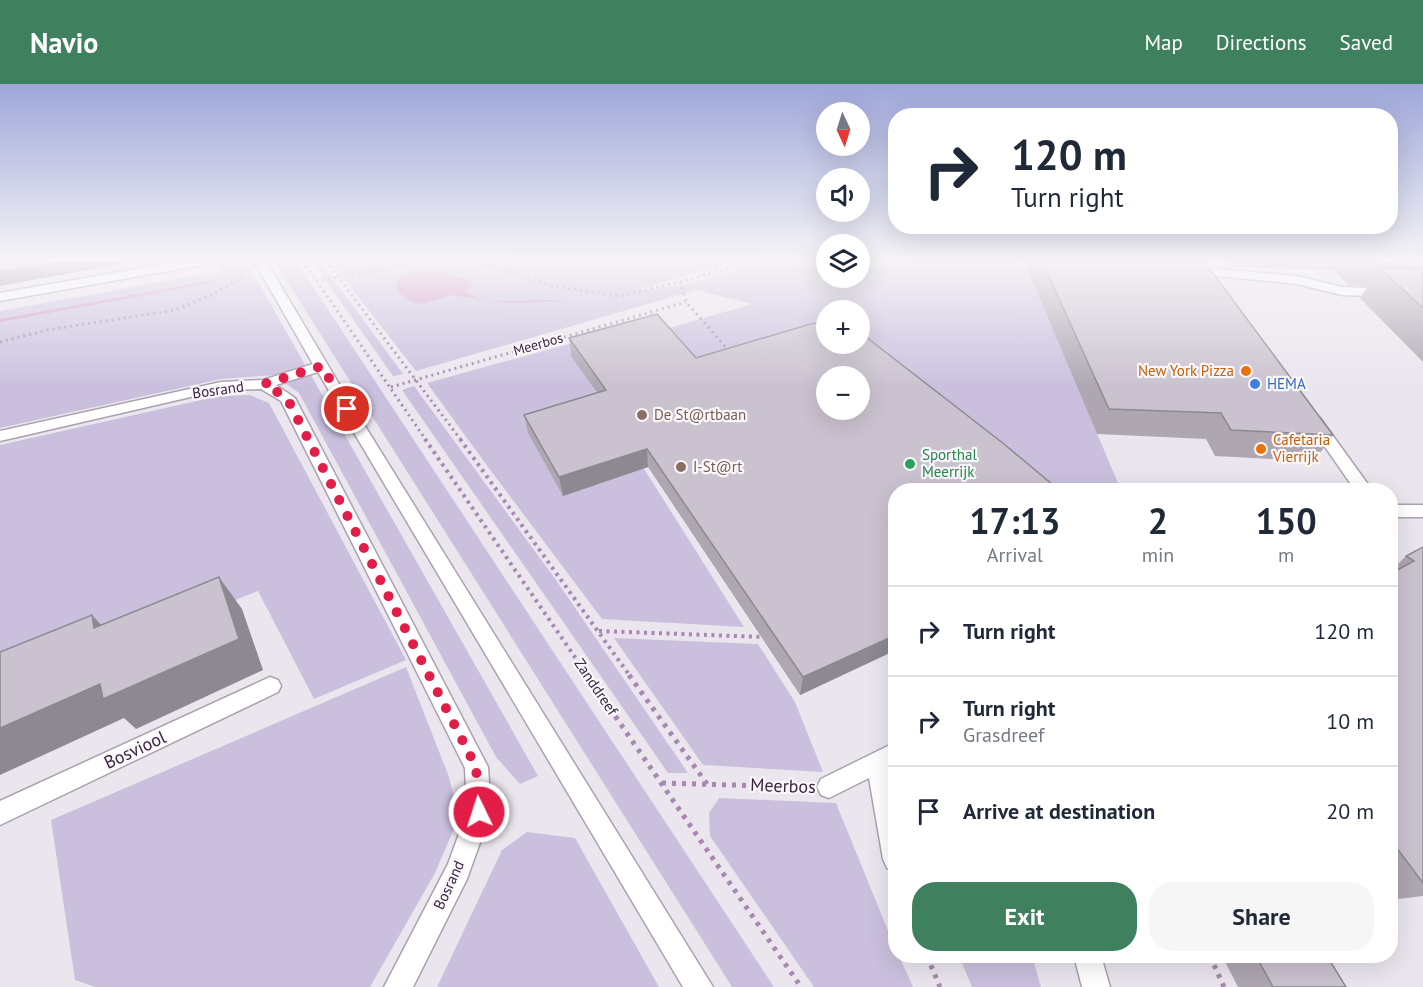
<!DOCTYPE html>
<meta charset="utf-8">
<style>
body{margin:0;font-family:"PT Sans",sans-serif;background:#f6f6f7;color:#1f2937;height:100vh;display:flex;flex-direction:column;font-size:22px;white-space:nowrap}
*{box-sizing:border-box;margin:0}
p{font-size:20px;color:#747a83}
.icon{flex:none;width:33px;height:33px;fill:none;stroke:currentColor;stroke-width:2;stroke-linecap:round;stroke-linejoin:round}
.map{position:relative;flex:1;overflow:hidden}
.drawer{position:absolute;left:888px;top:399px;width:510px;height:480px;display:flex;flex-direction:column;background:#fff;border-radius:24px;box-shadow:0 6px 24px #0002}
.drawer>*{flex:none}
.banner{position:absolute;left:888px;top:24px;width:510px;height:126px;border-radius:24px;box-shadow:0 6px 24px #0002;background:#fff;color:#1f2937;overflow:hidden}
.needle{width:39px;rotate:176deg}
.buttons{position:absolute;left:816px;top:18px;display:grid;gap:12px}
.buttons a{display:grid;place-items:center;width:54px;height:54px;border-radius:50%;background:#fff;box-shadow:0 6px 24px #0002;font-size:30px}
.pin{position:absolute;display:grid;place-items:center;width:51px;height:51px;color:#fff;margin:-26px;border:3px solid #fff;border-radius:50%;box-shadow:0 2px 6px #0007}
.me{position:absolute;width:66px;margin:-33px;rotate:356deg;stroke-linejoin:round;filter:drop-shadow(0 0 4px #0008)}
.turn{display:flex;align-items:center;gap:21px;height:126px;padding:0 24px;font-size:27px}
.turn .icon{width:78px;height:78px;stroke-width:2.5}
.turn b{display:block;font-size:42px;line-height:51px}
.eta{display:flex;justify-content:space-evenly;align-items:center;height:102px;text-align:center}
.eta b{font-size:36px;font-weight:600;line-height:42px}
.cta{display:flex;gap:12px;margin-top:auto;padding:12px 24px}
.cta a{flex:1;height:69px;border-radius:24px;background:#3f805f;color:#fff;font-size:24px;font-weight:600;line-height:69px;text-align:center}
.cta a+a{background:#f6f6f7;color:#1f2937}
ul{padding:0;list-style:none}
li{display:flex;align-items:center;gap:18px;height:90px;padding:0 24px;border-top:2px solid #e0e1e3}
li div{flex:1}
li b{display:block;font-size:22px}
li em{font-style:normal}
header{display:flex;align-items:center;gap:36px;box-sizing:border-box;height:84px;padding:0 30px;background:#3f805f;color:#fff}
header strong{font-size:28px}
nav{display:flex;gap:33px;margin-inline-start:auto;font-size:21px}
.map>svg:first-child{display:block}
.green{fill:#cac0de;fill-rule:evenodd}
.water{fill:#d092c3}
.lines{fill:none;stroke-linecap:round;stroke-linejoin:round}
.minor-casing{stroke:#aba1af;stroke-width:3}
.path-far2{stroke:#a688b0;stroke-width:3;stroke-dasharray:2 4;stroke-linecap:butt}
.path-far1{stroke:#a688b0;stroke-width:4;stroke-dasharray:3 4.5;stroke-linecap:butt}
.path{stroke:#a688b0;stroke-width:5;stroke-dasharray:4 6;stroke-linecap:butt}
.minor{fill:#fff;fill-rule:evenodd}
.wall{fill:#aea7b2}
.shaded-wall{fill:#8d8891}
.building{fill:#cac2cf;stroke:#8d8891;stroke-width:1.5;fill-rule:evenodd}
.route{stroke:#e11d48;stroke-width:10;stroke-dasharray:0 18}
.food-dot{fill:#e8710a;stroke:#f9f7fa;stroke-width:2}
.shop-dot{fill:#3f7fe0;stroke:#f9f7fa;stroke-width:2}
.education-dot{fill:#8d6e63;stroke:#f9f7fa;stroke-width:2}
.leisure-dot{fill:#2e9e5b;stroke:#f9f7fa;stroke-width:2}
.labels{text-anchor:middle;stroke-width:4.5;stroke-linejoin:round;paint-order:stroke}
.far-street-label{font-size:14px;fill:#3a2540;stroke:#f9f7fa}
.food-label{font-size:15px;fill:#c56008;stroke:#f9f7fa;text-anchor:end}
.shop-label{font-size:15px;fill:#366cbe;stroke:#f9f7fa;text-anchor:start}
.street-label{font-size:15px;fill:#3a2540;stroke:#f9f7fa}
.education-label{font-size:15px;fill:#785e54;stroke:#f9f7fa;text-anchor:start}
.leisure-label{font-size:15px;fill:#27864d;stroke:#f9f7fa;text-anchor:start}
.near-street-label{font-size:18px;fill:#3a2540;stroke:#f9f7fa}
</style>
<header>
<strong>Navio</strong>
<nav><a>Map</a><a>Directions</a><a>Saved</a></nav>
</header>
<div class="map">
<svg width="1423" height="903" viewBox="0 0 1423 903">
<rect width="100%" height="100%" fill="#ebe6ee"/>
<path class="green" d="M 296,177 L 774,903 L 732,903 L 275,178 Z
M 312,177 L 320,177 L 403,290 L 393,292 Z
M 330,177 L 733,177 L 635,207 L 689,200 L 770,177 L 826,177 L 826,194 L 860,194 L 860,177 L 1024,177 L 1121,406 L 1030,406 L 863,271 L 723,284 L 572,271 L 744,543 L 602,535 L 488,383 L 427,299 L 572,259 L 659,247 L 752,220 L 696,206 L 416,287 ZM 826,226 L 860,226 L 860,260 L 826,260 Z
M 249,182 L 538,692 L 520,700 L 496,673 L 299,309 L 274,291 L 221,295 L 0,344 L 0,227 Z
M 414,302 L 556,496 L 688,689 L 668,689 L 402,306 Z
M 250,311 L 269,319 L 406,576 L 314,615 L 258,507 L 0,610 L 0,361 L 219,312 Z
M 614,554 L 758,560 L 795,618 L 823,688 L 703,681 Z
M 406,583 L 449,693 L 459,733 L 435,789 L 370,903 L 95,903 L 75,896 L 51,736 Z
M 719,714 L 836,719 L 895,864 L 896,872 L 899,872 L 913,903 L 814,903 L 710,752 L 709,729 Z
M 527,748 L 575,754 L 659,903 L 437,903 L 502,766 Z
M 959,872 L 1032,872 L 1041,903 L 972,903 Z"/>
<path class="water" d="M 423,187 L 441,188 L 472,197 L 472,201 L 465,207 C 488,225 538,213 565,217 L 508,219 L 452,211 L 422,220 L 410,217 L 398,208 L 396,197 L 410,189 Z
M 215,196 L 215,198 L 0,238 L 0,235 Z"/>
<g class="lines">
<g class="minor-casing">
<path id="minor" d="M 182,177 L 208,177 L 202,181 L 0,217 L 0,209 Z
M 254,177 L 266,177 L 342,305 L 713,903 L 683,903 L 318,288 L 276,301 L 295,314 L 488,683 L 491,728 L 467,795 L 413,903 L 384,903 L 448,780 L 467,728 L 465,684 L 281,317 L 261,305 L 221,306 L 0,357 L 0,347 L 221,298 L 263,296 L 313,280 Z
M 1209,184 L 1297,192 L 1342,203 L 1423,206 L 1423,214 L 1342,211 L 1297,200 L 1205,191 L 1205,185 Z
M 1315,332 L 1320,334 L 1372,406 L 1355,406 L 1307,337 Z
M 1390,421 L 1423,421 L 1423,433 L 1390,433 Z
M 270,593 L 278,596 L 281,602 L 278,608 L 0,741 L 0,717 Z
M 896,658 L 896,680 L 890,683 L 896,712 L 896,787 L 887,784 L 883,775 L 869,694 L 829,714 L 821,711 L 817,703 L 821,695 Z
M 1074,872 L 1101,872 L 1110,903 L 1082,903 Z"/>
</g>
<path class="path-far2" d="M 303,177 L 426,356
M 326,177 L 461,356
M 458,177 L 475,178 L 503,185 L 552,202 L 619,212 L 680,198 L 752,177
M 222,184 L 239,181
M 316,197 L 423,177
M 680,198 L 686,218 L 730,268
M 0,258 L 47,246 L 175,226 L 214,210 L 244,192
M 391,303 L 686,218"/>
<path class="path-far1" d="M 425,355 L 588,592
M 460,355 L 630,592
M 599,547 L 763,553"/>
<path class="path" d="M 587,591 L 801,903
M 629,591 L 707,700
M 662,699 L 802,703
M 927,872 L 940,903
M 1210,872 L 1224,903"/>
<use href="#minor" class="minor"/>
</g>
<path class="wall" d="M 1024,177 L 1204,177 L 1333,351 L 1314,377 L 1215,372 L 1206,355 L 1097,350 Z
M 1228,177 L 1423,177 L 1423,278 L 1360,214 L 1368,202 L 1348,201 L 1334,186 L 1228,183 Z
M 569,254 L 696,274 L 896,406 L 896,566 L 800,611 L 648,383 L 563,412 L 528,349 L 524,331 L 597,309 L 571,272 Z
M 1423,463 L 1423,812 L 1390,816 L 1390,488 L 1406,472 Z
M 1222,872 L 1327,872 L 1346,903 L 1238,903 Z"/>
<path class="shaded-wall" d="M 62,177 L 136,177 L 0,202 L 0,188 Z
M 647,365 L 648,383 L 563,412 L 559,393 Z
M 219,493 L 242,525 L 263,586 L 136,645 L 124,634 L 0,691 L 0,644 Z
M 92,531 L 122,563 L 94,544 Z
M 896,551 L 896,566 L 800,611 L 803,593 Z"/>
<path class="building" d="M 0,177 L 62,177 L 0,188 Z
M 1042,177 L 1204,177 L 1333,351 L 1231,346 L 1221,329 L 1109,325 Z
M 1380,184 L 1423,185 L 1423,224 Z
M 657,230 L 696,274 L 814,239 L 826,242 L 826,260 L 860,260 L 860,252 L 866,253 L 1004,360 L 1059,406 L 896,406 L 896,551 L 803,593 L 647,365 L 559,393 L 524,331 L 606,306 L 569,254 ZM 826,292 L 860,292 L 860,326 L 826,326 Z
M 1423,463 L 1423,799 L 1390,755 L 1390,490 L 1414,477 L 1406,472 Z
M 219,493 L 239,555 L 103,615 L 100,600 L 0,644 L 0,568 L 92,531 L 94,544 Z
M 1256,872 L 1327,872 L 1346,903 L 1273,903 Z"/>
<linearGradient id="sky" x2="0" y2="1"><stop stop-color="#9ea6d9"/><stop offset="0.58" stop-color="#f6f4f7"/><stop offset="1" stop-color="#f6f4f7" stop-opacity="0"/></linearGradient>
<rect width="1423" height="303" fill="url(#sky)"/>
<g class="lines">
<path class="route" d="M 347,325 L 322,282 L 264,300 L 287,314 L 476,683 L 479,728"/>
</g>
<g class="food-dot">
<circle cx="1246" cy="287" r="6"/>
<circle cx="1261" cy="365" r="6"/>
</g>
<circle class="shop-dot" cx="1255" cy="300" r="6"/>
<g class="education-dot">
<circle cx="642" cy="331" r="6"/>
<circle cx="681" cy="383" r="6"/>
</g>
<circle class="leisure-dot" cx="910" cy="380" r="6"/>
<g class="labels">
<g class="far-street-label">
<text transform="translate(538 260) rotate(-16)" y="5">Meerbos</text>
</g>
<g class="food-label">
<text x="1234" y="292">New York Pizza</text>
<text x="1273" y="361" text-anchor="start">Cafetaria<tspan x="1273" dy="17">Vierrijk</tspan></text>
</g>
<g class="shop-label">
<text x="1267" y="305">HEMA</text>
</g>
<g class="street-label">
<text transform="translate(218 306) rotate(-8)" y="5">Bosrand</text>
<text transform="translate(596 603) rotate(56)" y="5">Zanddreef</text>
<text transform="translate(449 801) rotate(-65)" y="5">Bosrand</text>
</g>
<g class="education-label">
<text x="654" y="336">De St@rtbaan</text>
<text x="693" y="388">I-St@rt</text>
</g>
<g class="leisure-label">
<text x="922" y="376">Sporthal<tspan x="922" dy="17">Meerrijk</tspan></text>
</g>
<g class="near-street-label">
<text transform="translate(135 666) rotate(-25)" y="6">Bosviool</text>
<text transform="translate(783 702) rotate(2)" y="6">Meerbos</text>
</g>
</g>
</svg>
<div class="buttons">
<a><svg class="needle" viewBox="-14 -14 28 28"><path d="M0-13l5 13h-10z" fill="#e53935"/><path d="M0 13l5-13h-10z" fill="#747a83"/></svg></a>
<a><svg class="icon" aria-label="sound" viewBox="0 0 24 24"><path d="M4 9h4l5-4v14l-5-4H4zM17 9q2 3 0 6"/></svg></a>
<a><svg class="icon" aria-label="layers" viewBox="0 0 24 24"><path d="M12 4l9 5-9 5-9-5zM3 14l9 5 9-5"/></svg></a>
<a>+</a>
<a>−</a>
</div>
<div class="pin" style="left:347px;top:325px;background:#d93025"><svg class="icon" aria-label="arrive" viewBox="0 0 24 24"><path d="M6 21V4h12l-3 4 3 4H6"/></svg></div>
<svg class="me" style="left:479px;top:728px" viewBox="-20 -20 40 40"><circle r="17" fill="#e11d48" stroke="#fff" stroke-width="3"/><path d="M0-11L8 9 0 5-8 9z" fill="#fff"/></svg>
<div class="banner">
<div class="turn"><svg class="icon" aria-label="right" viewBox="0 0 24 24"><path d="M7 20v-9h11M14 6l5 5-5 5"/></svg><div><b>120 m</b>Turn right</div></div>
</div>
<section class="drawer">
<div class="eta">
<div><b>17:13</b><p>Arrival</p></div>
<div><b>2</b><p>min</p></div>
<div><b>150</b><p>m</p></div>
</div>
<ul>
<li><svg class="icon" aria-label="right" viewBox="0 0 24 24"><path d="M7 20v-9h11M14 6l5 5-5 5"/></svg><div><b>Turn right</b></div><em>120 m</em></li>
<li><svg class="icon" aria-label="right" viewBox="0 0 24 24"><path d="M7 20v-9h11M14 6l5 5-5 5"/></svg><div><b>Turn right</b><p>Grasdreef</p></div><em>10 m</em></li>
<li><svg class="icon" aria-label="arrive" viewBox="0 0 24 24"><path d="M6 21V4h12l-3 4 3 4H6"/></svg><div><b>Arrive at destination</b></div><em>20 m</em></li>
</ul>
<div class="cta"><a>Exit</a><a>Share</a></div>
</section>
</div>
